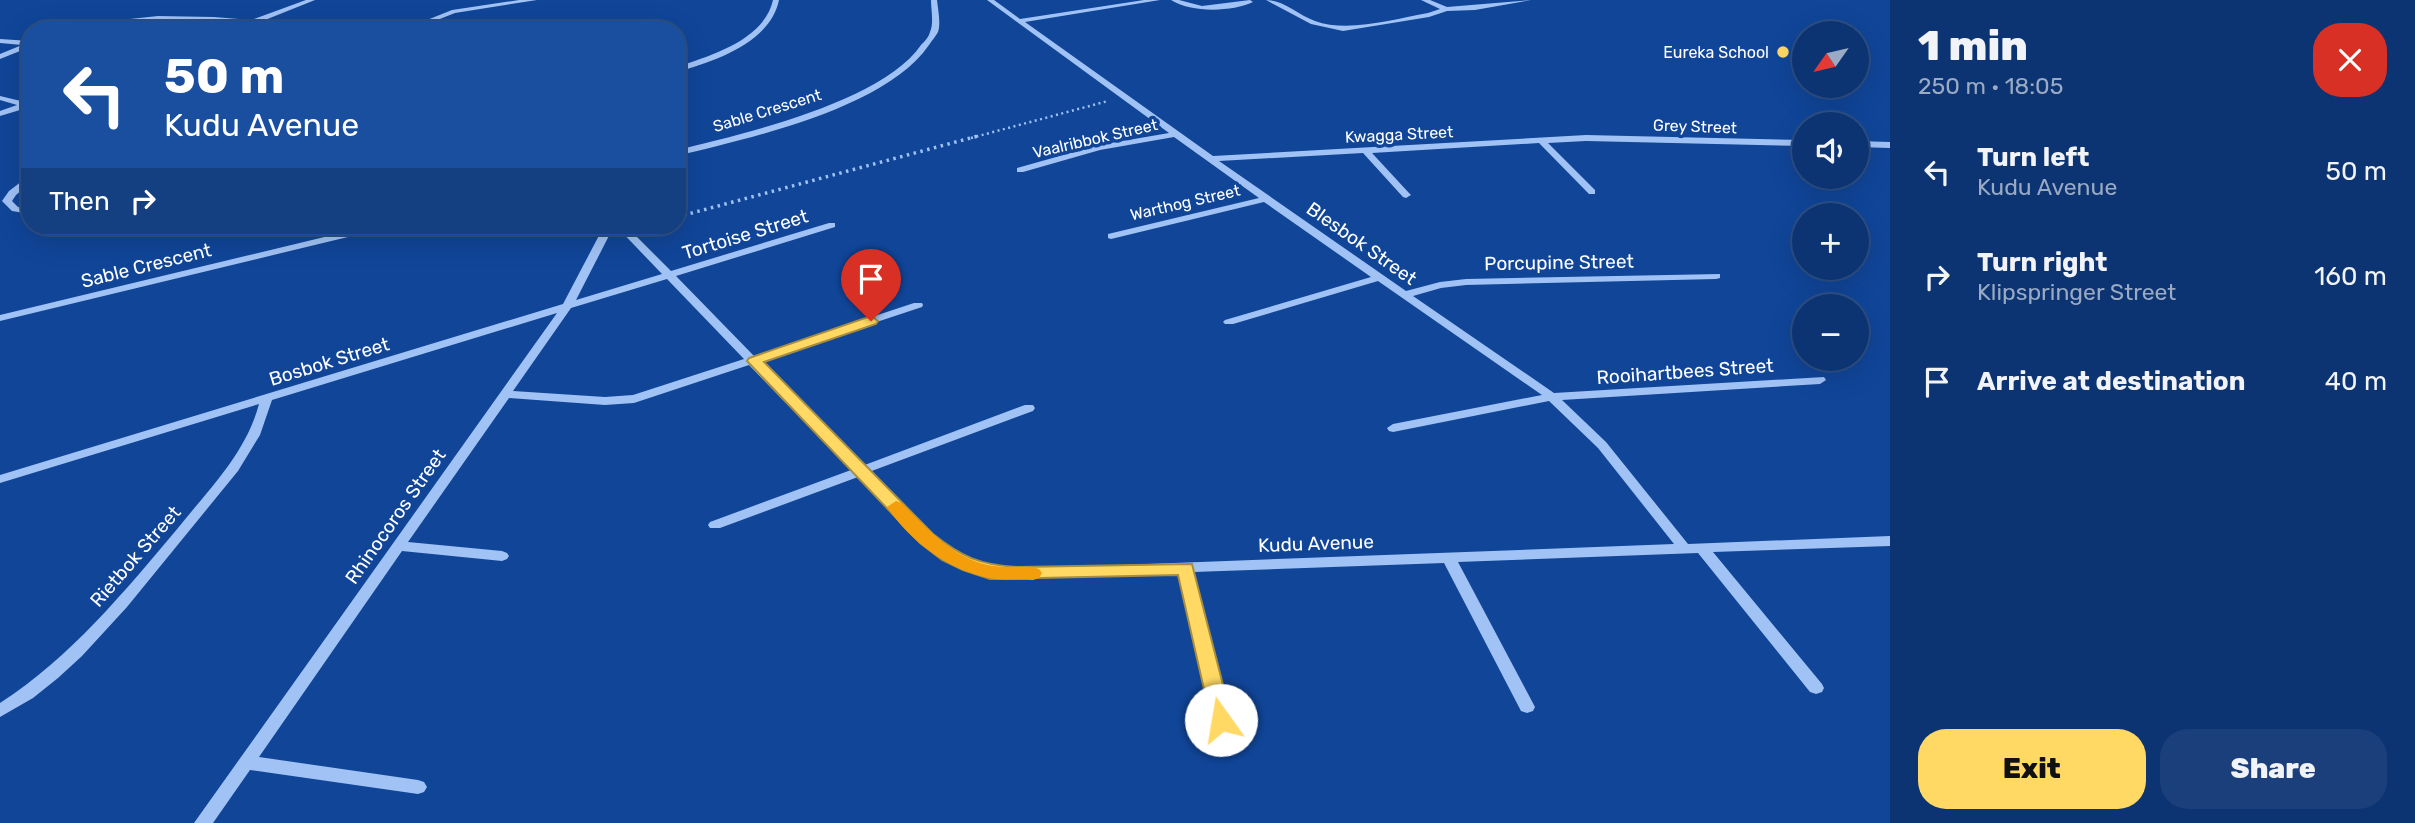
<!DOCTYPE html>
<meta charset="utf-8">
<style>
body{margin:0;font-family:Rubik,sans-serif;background:#1a3f7a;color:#f1f3f6;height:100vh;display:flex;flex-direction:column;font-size:26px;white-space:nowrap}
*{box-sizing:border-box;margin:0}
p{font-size:23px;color:#9aaac4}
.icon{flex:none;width:38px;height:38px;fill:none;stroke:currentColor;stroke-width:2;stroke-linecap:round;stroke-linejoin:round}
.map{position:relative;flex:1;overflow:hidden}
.details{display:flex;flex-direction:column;background:#0c3472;width:525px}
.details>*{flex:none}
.top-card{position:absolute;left:21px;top:21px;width:665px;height:214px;border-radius:28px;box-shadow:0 7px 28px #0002,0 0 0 2px #2c4f84;background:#1a4fa0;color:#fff;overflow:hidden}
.needle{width:46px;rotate:236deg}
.tools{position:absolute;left:1792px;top:21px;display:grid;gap:14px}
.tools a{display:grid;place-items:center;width:77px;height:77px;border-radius:50%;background:#0c3472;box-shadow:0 7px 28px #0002,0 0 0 2px #2c4f84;font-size:35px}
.pin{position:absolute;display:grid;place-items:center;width:60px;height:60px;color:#fff;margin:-72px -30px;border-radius:50% 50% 50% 0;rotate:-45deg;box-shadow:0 0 7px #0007}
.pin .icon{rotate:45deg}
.me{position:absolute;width:77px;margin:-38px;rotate:347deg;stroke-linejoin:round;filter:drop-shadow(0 0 5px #0008)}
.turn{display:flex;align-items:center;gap:24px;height:147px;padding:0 28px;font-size:32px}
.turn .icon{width:91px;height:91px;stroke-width:2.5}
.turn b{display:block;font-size:49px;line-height:60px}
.then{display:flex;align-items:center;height:66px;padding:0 28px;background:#0003;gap:14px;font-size:26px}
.round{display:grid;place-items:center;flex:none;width:74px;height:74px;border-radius:28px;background:#1a3f7a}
.headline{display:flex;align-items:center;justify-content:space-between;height:119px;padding:0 28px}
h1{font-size:42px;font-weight:800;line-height:52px}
.cta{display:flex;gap:14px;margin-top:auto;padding:14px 28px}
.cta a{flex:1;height:80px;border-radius:28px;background:#ffd964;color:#111;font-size:28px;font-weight:800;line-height:80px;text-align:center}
.cta a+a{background:#1a3f7a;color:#f1f3f6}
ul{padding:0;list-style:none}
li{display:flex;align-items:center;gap:21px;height:105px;padding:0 28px}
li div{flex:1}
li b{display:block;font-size:26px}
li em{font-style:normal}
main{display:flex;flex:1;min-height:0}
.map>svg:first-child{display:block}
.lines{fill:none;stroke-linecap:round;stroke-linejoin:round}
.path-far1{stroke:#a0c2f4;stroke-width:2.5;stroke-dasharray:2 3.5;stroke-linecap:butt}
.path{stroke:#a0c2f4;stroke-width:3.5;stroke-dasharray:2.5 4.5;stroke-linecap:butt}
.minor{fill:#a0c2f4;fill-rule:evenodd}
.route{fill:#ffd964;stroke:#a68d41;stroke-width:2}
.slow{fill:#f59e0b}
.poi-dot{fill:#ffd964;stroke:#104598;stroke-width:2.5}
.labels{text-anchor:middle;stroke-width:7;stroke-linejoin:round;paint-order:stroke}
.far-poi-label{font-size:16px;fill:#fff;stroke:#104598;text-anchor:end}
.far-street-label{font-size:16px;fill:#fff;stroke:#104598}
.street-label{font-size:19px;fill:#fff;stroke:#104598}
</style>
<main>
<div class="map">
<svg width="1890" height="823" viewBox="0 0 1890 823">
<rect width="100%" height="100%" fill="#104598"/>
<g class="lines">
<path class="path-far1" d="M 971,138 L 1108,101"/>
<path class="path" d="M 677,217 L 978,136"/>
<path class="minor" d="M 306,0 L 315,0 L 260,22 L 301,30 C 286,30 271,26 256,25 C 246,25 237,30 228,30 L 243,23 C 205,20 169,18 131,22 C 111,24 91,30 71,30 L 102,22 L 158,16 L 214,17 L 251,20 Z
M 519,0 L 537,0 L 455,13 L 412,30 L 402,30 L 452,10 Z
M 773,0 L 779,0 C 770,43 715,61 677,72 L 677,67 C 712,55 764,40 773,0 Z
M 931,0 L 937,0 C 938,9 941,24 938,32 C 936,36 931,42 929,45 C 885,109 749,138 677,156 L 677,150 C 743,134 882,102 921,45 C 924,42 929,37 930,32 C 934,24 931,9 931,0 Z
M 987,0 L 994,0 L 1020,19 L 1144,0 L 1160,0 L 1025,22 L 1213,156 L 1586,135 L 1804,140 L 1804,146 L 1586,141 L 1548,143 L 1595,190 L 1595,194 L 1589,194 L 1539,143 L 1372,153 L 1409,193 L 1411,195 L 1406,198 L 1403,197 L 1363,153 L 1219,161 L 1406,291 L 1440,282 L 1466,279 L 1720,274 L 1720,278 L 1716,279 L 1466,285 L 1441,288 L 1413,296 L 1554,393 L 1824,377 L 1826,380 L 1820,384 L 1562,400 L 1606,442 L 1688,544 L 1890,536 L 1890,546 L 1713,552 L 1822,684 L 1824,688 L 1822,692 L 1816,694 L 1810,692 L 1698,553 L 1458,562 L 1535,707 L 1533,711 L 1527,713 L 1521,711 L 1444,563 L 1194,572 L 1229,720 L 1227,725 L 1221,726 L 1215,725 L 1213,720 L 1180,573 L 1017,579 C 999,578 981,576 964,569 C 920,552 889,509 858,477 L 720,528 L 710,528 L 708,525 L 710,522 L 851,470 L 749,365 L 634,403 L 605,405 L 509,398 L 408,542 L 502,551 L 507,553 L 509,556 L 507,559 L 502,561 L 402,551 L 259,757 L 418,780 L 424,782 L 427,787 L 424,792 L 418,794 L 250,770 L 213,823 L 194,823 L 557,313 L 272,400 L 260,435 L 238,471 L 127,607 L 82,656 L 58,678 L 33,698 L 0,717 L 0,703 C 71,657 124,592 178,528 C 209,489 246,453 259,404 L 0,483 L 0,475 L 563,304 L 604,226 L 614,226 L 576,300 L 662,274 L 616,226 L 626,226 L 671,271 L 829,223 L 835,223 L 835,227 L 676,276 L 754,356 L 914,303 L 922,303 L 923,305 L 922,307 L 759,361 L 862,466 L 1025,405 L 1033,405 L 1035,408 L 1033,411 L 869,472 C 900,504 931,545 973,562 C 987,568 1002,568 1017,569 L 1674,544 L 1598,448 L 1549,401 L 1393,432 L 1389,431 L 1387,428 L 1393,424 L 1542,395 L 1378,281 L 1233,324 L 1225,324 L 1223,322 L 1225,320 L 1371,277 L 1264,202 L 1111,239 L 1108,238 L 1108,234 L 1259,198 L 1174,137 L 1100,150 L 1023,172 L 1017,172 L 1017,168 L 1099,145 L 1169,133 ZM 667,279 L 744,359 L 633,395 L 605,397 L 513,391 L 571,308 Z
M 1171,0 L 1179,0 L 1202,6 L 1250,0 L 1253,2 C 1232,12 1191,13 1171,0 Z
M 1266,0 C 1284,0 1298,15 1315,21 C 1348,33 1394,19 1428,13 L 1440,9 L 1421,0 L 1430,0 L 1447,7 L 1531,0 L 1475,10 L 1447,11 L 1429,17 L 1343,31 L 1311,24 Z
M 0,39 L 30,41 L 30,47 L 0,59 L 0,54 L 22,45 L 0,43 Z
M 0,96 L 25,102 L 30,101 L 30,107 L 0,116 L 0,111 L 17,105 L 0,100 Z
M 1857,141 L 1890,142 L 1890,148 L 1857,147 Z
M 30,175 L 30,183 L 16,195 L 12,201 L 18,207 L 30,208 L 30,214 L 12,211 L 2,201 L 9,191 Z
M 370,226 L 386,226 L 381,229 L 0,321 L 0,315 Z"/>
</g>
<path class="route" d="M 871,316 L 878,321 L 876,324 L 764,362 L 933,534 C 962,557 980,565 1017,567 L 1192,564 L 1232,720 L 1229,726 L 1221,729 L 1214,726 L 1211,720 L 1178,575 L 990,579 L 963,570 L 942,560 L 920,543 L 747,361 L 749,358 Z"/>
<path class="slow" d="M 896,501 L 902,503 C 927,528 952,557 988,565 C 1002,568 1018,566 1033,567 L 1039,569 L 1042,573 L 1039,578 L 1033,580 C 1018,579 1002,581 989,578 C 948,570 910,541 887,507 Z"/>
<circle class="poi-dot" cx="1783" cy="52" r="7"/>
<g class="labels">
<g class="far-poi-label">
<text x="1769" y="58">Eureka School</text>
</g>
<g class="far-street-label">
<text transform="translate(767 110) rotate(-17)" y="6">Sable Crescent</text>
<text transform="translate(1695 126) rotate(2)" y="6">Grey Street</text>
<text transform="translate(1399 134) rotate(-3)" y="6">Kwagga Street</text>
<text transform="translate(1095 138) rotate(-13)" y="6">Vaalribbok Street</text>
<text transform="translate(1185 202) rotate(-13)" y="6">Warthog Street</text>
</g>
<g class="street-label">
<text transform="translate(745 234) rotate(-17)" y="7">Tortoise Street</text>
<text transform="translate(1362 243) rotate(35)" y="7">Blesbok Street</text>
<text transform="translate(1559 262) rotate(-1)" y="7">Porcupine Street</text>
<text transform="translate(146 265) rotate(-14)" y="7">Sable Crescent</text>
<text transform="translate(329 361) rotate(-17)" y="7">Bosbok Street</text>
<text transform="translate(1685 371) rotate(-4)" y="7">Rooihartbees Street</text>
<text transform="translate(395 516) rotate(-55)" y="7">Rhinocoros Street</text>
<text transform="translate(1316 543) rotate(-2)" y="7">Kudu Avenue</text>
<text transform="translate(135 556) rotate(-49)" y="7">Rietbok Street</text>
</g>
</g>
</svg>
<div class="tools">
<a><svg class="needle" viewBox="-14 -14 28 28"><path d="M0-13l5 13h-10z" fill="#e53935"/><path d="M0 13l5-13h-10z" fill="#9aaac4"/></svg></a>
<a><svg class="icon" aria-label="sound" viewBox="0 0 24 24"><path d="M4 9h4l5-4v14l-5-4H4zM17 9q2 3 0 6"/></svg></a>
<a>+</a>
<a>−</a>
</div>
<div class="pin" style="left:871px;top:321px;background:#d93025"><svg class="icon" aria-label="arrive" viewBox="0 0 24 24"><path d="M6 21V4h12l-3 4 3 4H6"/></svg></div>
<svg class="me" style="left:1221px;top:720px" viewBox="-20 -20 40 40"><circle r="19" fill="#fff"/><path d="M0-13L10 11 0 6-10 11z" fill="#ffd964"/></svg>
<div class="top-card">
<div class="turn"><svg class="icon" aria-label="left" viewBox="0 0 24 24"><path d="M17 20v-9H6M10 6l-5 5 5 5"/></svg><div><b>50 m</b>Kudu Avenue</div></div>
<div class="then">Then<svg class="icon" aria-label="right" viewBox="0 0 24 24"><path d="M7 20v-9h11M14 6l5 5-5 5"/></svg></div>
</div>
</div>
<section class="details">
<div class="headline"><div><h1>1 min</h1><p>250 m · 18:05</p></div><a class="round" style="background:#d93025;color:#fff"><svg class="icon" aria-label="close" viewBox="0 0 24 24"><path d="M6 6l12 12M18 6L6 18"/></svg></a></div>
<ul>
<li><svg class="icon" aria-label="left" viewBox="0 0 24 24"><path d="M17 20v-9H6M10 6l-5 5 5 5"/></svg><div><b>Turn left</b><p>Kudu Avenue</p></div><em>50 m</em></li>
<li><svg class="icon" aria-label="right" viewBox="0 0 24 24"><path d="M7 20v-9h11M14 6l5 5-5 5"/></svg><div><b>Turn right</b><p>Klipspringer Street</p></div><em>160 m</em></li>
<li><svg class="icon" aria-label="arrive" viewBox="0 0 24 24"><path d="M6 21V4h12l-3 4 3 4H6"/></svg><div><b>Arrive at destination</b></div><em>40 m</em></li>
</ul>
<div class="cta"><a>Exit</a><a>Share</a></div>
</section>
</main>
